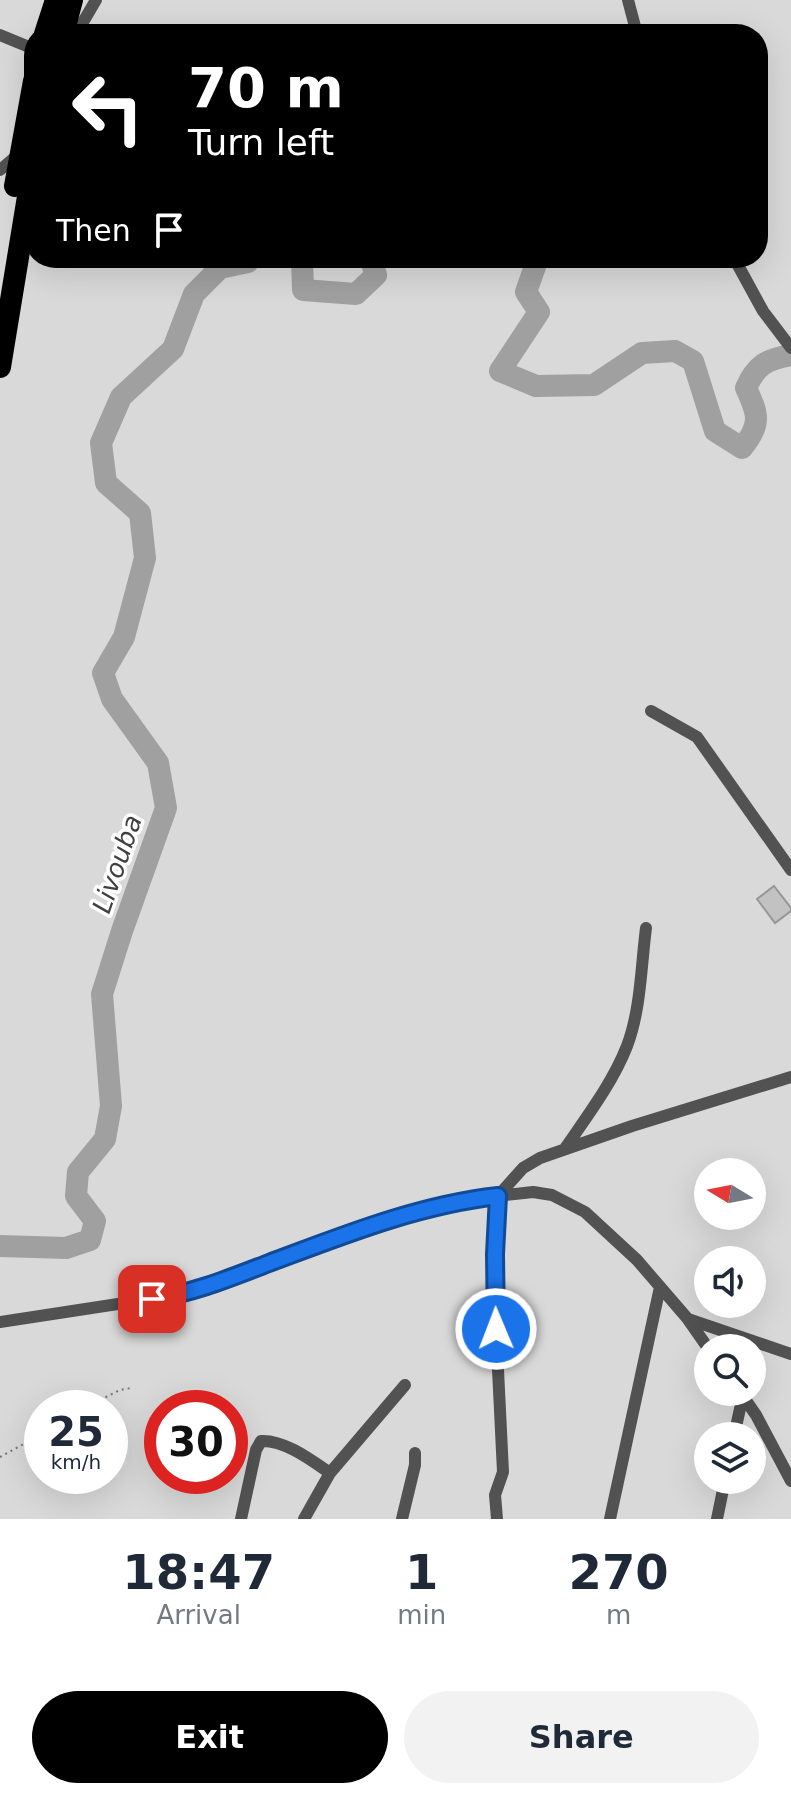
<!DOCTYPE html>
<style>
body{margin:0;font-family:"DejaVu Sans",sans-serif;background:#f2f2f3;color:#1f2937;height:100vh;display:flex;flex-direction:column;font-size:30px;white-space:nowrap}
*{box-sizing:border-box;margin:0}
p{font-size:26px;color:#747a83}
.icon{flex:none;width:44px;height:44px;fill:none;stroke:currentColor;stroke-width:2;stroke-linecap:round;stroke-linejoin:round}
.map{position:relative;height:1519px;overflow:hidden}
.drawer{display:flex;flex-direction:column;background:#fff;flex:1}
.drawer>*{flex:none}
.guide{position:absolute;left:24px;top:24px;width:744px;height:244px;border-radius:32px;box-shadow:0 8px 32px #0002;background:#000;color:#fff;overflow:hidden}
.needle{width:52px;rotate:280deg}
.controls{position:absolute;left:694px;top:1158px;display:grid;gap:16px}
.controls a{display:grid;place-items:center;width:72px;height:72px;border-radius:50%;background:#fff;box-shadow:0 8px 32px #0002;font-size:40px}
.speed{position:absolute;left:24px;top:1390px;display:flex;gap:16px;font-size:40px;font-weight:700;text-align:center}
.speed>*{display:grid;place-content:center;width:104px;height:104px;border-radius:50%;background:#fff;box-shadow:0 8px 32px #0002;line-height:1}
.speed small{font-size:20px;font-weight:400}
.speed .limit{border:12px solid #d22;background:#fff;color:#111}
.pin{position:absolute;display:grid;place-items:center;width:68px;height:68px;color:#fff;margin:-34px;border-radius:16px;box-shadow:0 4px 12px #0006}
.me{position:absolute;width:88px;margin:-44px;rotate:359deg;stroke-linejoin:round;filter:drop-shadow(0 0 6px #0008)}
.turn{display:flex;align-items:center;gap:28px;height:168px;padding:0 32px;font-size:36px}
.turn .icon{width:104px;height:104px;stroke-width:2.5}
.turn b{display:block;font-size:56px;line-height:68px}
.then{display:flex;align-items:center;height:76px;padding:0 32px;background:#0003;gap:16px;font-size:30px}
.eta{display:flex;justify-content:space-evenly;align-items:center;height:136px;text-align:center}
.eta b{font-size:48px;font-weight:800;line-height:56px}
.button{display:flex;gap:16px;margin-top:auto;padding:16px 32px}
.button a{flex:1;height:92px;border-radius:48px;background:#000;color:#fff;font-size:32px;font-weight:800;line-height:92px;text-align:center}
.button a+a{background:#f2f2f3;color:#1f2937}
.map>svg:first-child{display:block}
.green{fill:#d9d9d9;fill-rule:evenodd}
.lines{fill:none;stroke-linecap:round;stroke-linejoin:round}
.river{stroke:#a0a0a0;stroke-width:22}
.building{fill:#c2c2c2;stroke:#969696;stroke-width:2}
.path{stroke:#747474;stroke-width:2;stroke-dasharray:2 4;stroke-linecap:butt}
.street{stroke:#525252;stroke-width:12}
.highway{stroke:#000;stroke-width:22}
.route-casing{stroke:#114b97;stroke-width:20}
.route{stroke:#1a73e8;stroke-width:14}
.labels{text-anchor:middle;stroke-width:7;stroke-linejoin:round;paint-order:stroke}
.water-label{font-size:26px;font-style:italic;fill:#414141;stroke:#fff}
</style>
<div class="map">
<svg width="791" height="1519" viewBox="0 0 791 1519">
<rect width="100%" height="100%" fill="#fff"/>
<path class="green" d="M 0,0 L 791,0 L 791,1519 L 0,1519 ZM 34,34 L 758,34 L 758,258 L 34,258 ZM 708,1172 L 752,1172 L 752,1216 L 708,1216 ZM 708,1260 L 752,1260 L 752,1304 L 708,1304 ZM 708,1348 L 752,1348 L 752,1392 L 708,1392 ZM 42,1408 L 110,1408 L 110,1476 L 42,1476 ZM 162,1408 L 230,1408 L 230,1476 L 162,1476 ZM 708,1436 L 752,1436 L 752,1480 L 708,1480 Z"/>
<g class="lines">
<path class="river" d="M 302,258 L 303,290 L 356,294 L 376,275 L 370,258
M 538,258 L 526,292 L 539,312 L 500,371 L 536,386 L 594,385 L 642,353 L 675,351 L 693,361 L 715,431 L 742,448 C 762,424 758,414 746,388 C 756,365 767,359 791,355
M 0,1246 L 66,1248 L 90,1240 L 95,1221 L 76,1196 L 78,1172 L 105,1139 L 111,1106 L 102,994 L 122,931 L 166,808 L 158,763 L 112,699 L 103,673 L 124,637 L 145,558 L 140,513 L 106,483 L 101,443 L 121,397 L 173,349 L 194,294 L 220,268 L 248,262 L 251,258"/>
</g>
<path class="building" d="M 774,886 L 791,908 L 791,911 L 775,923 L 757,899 Z"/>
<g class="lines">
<path class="path" d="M 84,1408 L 120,1390 L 131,1388
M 0,1457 L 42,1434"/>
<path class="street" d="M 628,0 L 637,34
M 76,34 L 96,0
M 0,35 L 34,49
M 0,170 L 20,153
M 734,258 L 763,311 L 791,348
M 651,711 L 697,737 L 791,870
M 566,1147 C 588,1115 613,1082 627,1046 C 641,1009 641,966 646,928
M 688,1319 L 791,1354
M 0,1322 L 196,1292 L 401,1215 L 479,1198 L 533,1192 L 552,1195 L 585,1212 L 637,1260 L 687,1318 L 708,1348
M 740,1392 L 756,1415 L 791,1481
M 734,1436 L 743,1395
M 241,1519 L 256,1450 L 261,1441 C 285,1440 311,1460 330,1473
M 304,1519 L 330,1473 L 405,1385
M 402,1519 L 415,1465 L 415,1453
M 497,1519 L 495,1495 L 503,1472 L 496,1329 L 495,1254 L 498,1196 L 523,1168 L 540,1158 L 632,1126 L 791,1077
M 610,1519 L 660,1287
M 717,1519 L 725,1480"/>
<path class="highway" d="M 45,34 L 56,0
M 63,34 L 72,0
M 15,186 L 34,81
M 0,367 L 34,160"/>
</g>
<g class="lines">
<g class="route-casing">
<path id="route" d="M 152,1299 C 194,1293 230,1278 269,1263 C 344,1235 418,1205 498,1196 L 495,1254 L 496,1329"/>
</g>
<use href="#route" class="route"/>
</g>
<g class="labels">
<g class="water-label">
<text transform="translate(117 864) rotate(-71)" y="9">Livouba</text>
</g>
</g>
</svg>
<div class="controls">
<a><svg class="needle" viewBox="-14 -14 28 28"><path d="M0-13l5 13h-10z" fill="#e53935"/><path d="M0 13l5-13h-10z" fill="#747a83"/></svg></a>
<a><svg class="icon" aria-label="sound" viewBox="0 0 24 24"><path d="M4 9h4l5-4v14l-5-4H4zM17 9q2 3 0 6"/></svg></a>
<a><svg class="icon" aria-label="search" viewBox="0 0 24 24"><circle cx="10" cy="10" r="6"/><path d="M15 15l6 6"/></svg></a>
<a><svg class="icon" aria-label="layers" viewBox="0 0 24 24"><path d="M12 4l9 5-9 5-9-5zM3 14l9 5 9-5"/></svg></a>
</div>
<div class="speed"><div>25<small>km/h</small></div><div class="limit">30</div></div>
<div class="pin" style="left:152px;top:1299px;background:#d93025"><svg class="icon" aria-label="arrive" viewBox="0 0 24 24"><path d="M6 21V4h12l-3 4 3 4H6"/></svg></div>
<svg class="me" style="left:496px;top:1329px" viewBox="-20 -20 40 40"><circle r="17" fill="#1a73e8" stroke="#fff" stroke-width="3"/><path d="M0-11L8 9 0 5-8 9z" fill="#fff"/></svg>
<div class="guide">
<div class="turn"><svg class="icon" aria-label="left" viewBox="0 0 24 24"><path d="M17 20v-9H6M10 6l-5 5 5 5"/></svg><div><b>70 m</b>Turn left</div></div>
<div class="then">Then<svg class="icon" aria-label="arrive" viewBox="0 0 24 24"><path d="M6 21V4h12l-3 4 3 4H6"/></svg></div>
</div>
</div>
<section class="drawer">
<div class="eta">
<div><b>18:47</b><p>Arrival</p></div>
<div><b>1</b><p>min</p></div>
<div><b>270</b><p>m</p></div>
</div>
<div class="button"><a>Exit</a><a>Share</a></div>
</section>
